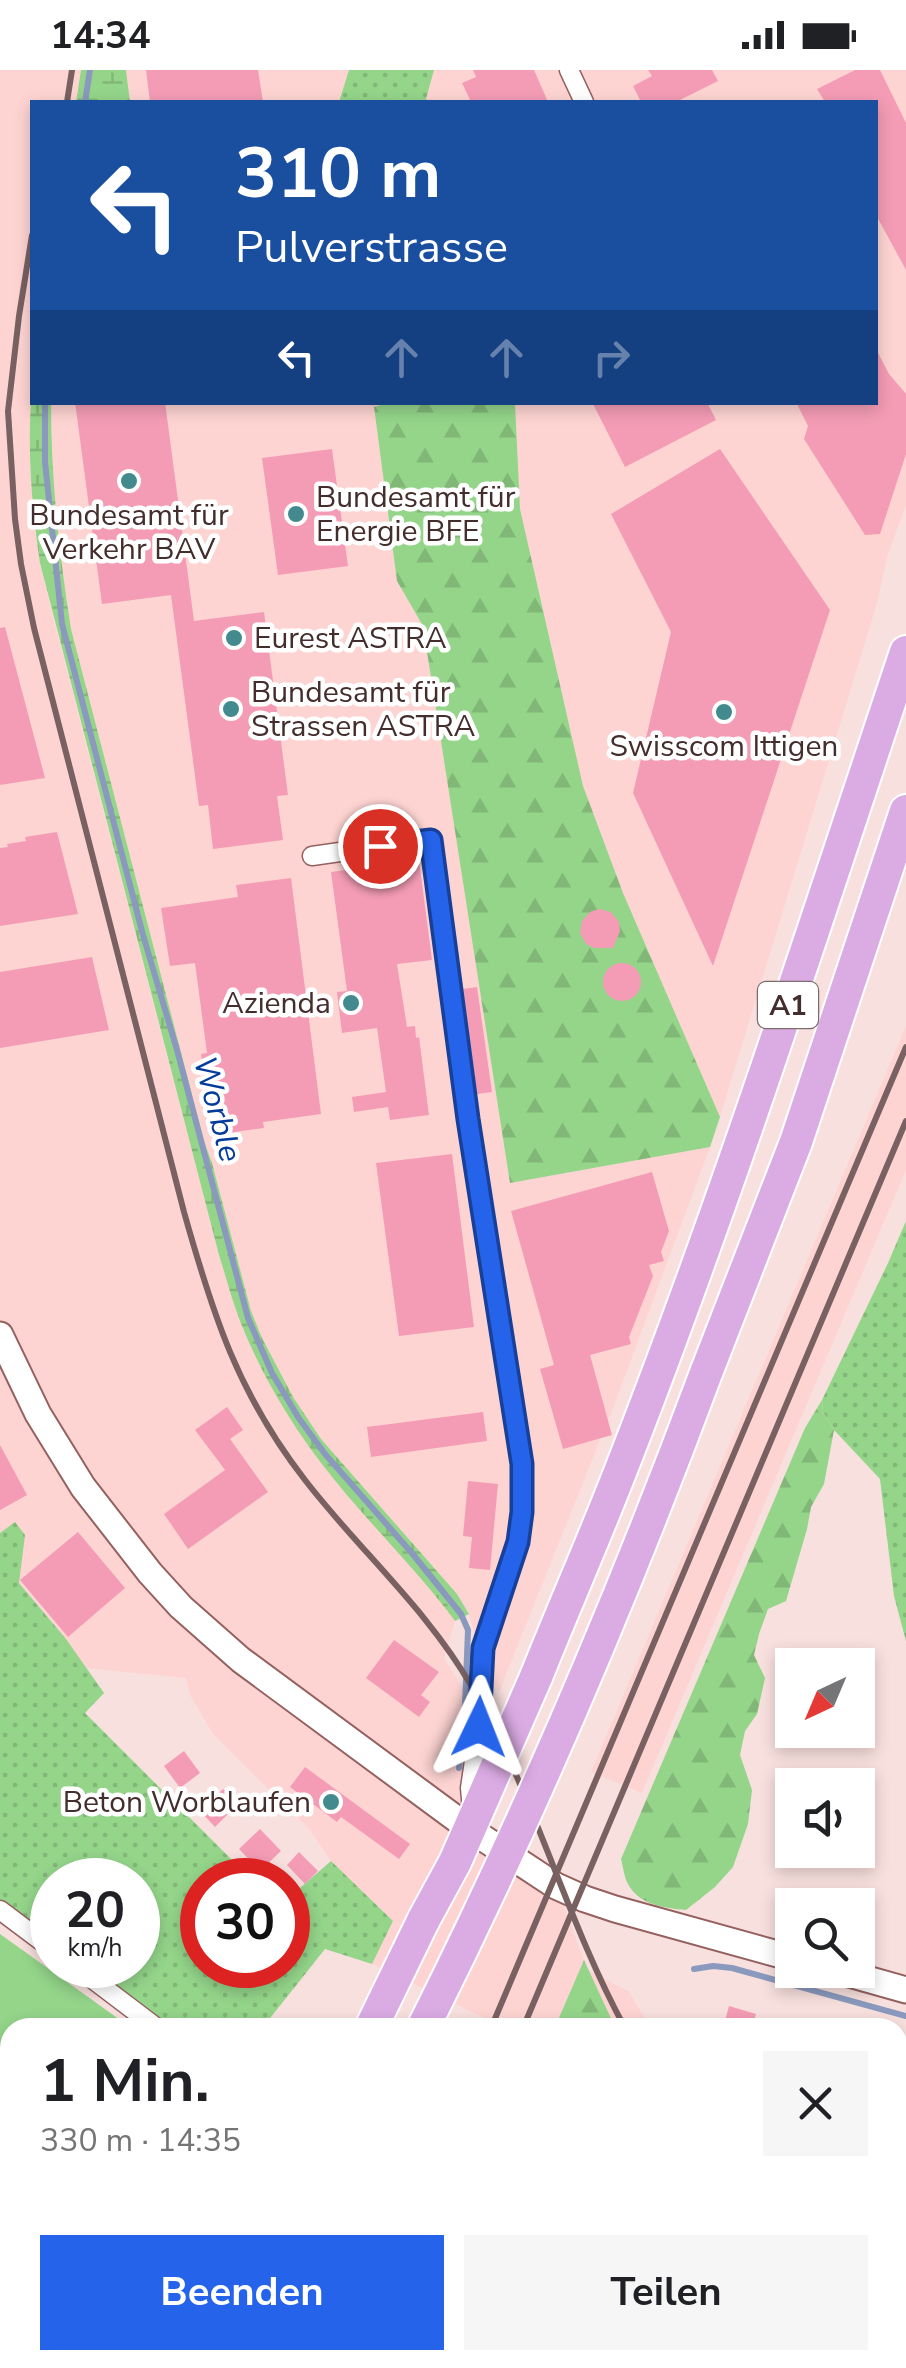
<!DOCTYPE html>
<html lang="de">
<meta charset="utf-8">
<style>
body{margin:0;font-family:"Nunito Sans",sans-serif;background:#f6f6f6;color:#202124;height:100vh;display:flex;flex-direction:column;font-size:38px;white-space:nowrap}
*{box-sizing:border-box;margin:0}
p{font-size:32px;color:#757577}
.icon{flex:none;width:55px;height:55px;fill:none;stroke:currentColor;stroke-width:2;stroke-linecap:round;stroke-linejoin:round}
.map{position:relative;flex:1;overflow:hidden}
.drawer{position:absolute;left:0px;top:1948px;width:908px;height:352px;display:flex;flex-direction:column;background:#fff;border-radius:30px 30px 0 0;box-shadow:0 5px 15px #0003}
.drawer>*{flex:none}
.guide{position:absolute;left:30px;top:30px;width:848px;height:305px;border-radius:0px;box-shadow:0 5px 15px #0003;background:#1a4fa0;color:#fff;overflow:hidden}
.needle{width:65px;rotate:224deg}
.tools{position:absolute;left:775px;top:1578px;display:grid;gap:20px}
.tools a{display:grid;place-items:center;width:100px;height:100px;border-radius:0px;background:#fff;box-shadow:0 5px 15px #0003;font-size:50px}
.speed{position:absolute;left:30px;top:1788px;display:flex;gap:20px;font-size:50px;font-weight:700;text-align:center}
.speed>*{display:grid;place-content:center;width:130px;height:130px;border-radius:50%;background:#fff;box-shadow:0 5px 15px #0003;line-height:1}
.speed small{font-size:25px;font-weight:400}
.speed .limit{border:15px solid #d22;background:#fff;color:#111}
.pin{position:absolute;display:grid;place-items:center;width:85px;height:85px;color:#fff;margin:-42px;border:5px solid #fff;border-radius:50%;box-shadow:0 2px 10px #0007}
.me{position:absolute;width:110px;margin:-55px;rotate:2deg;stroke-linejoin:round;filter:drop-shadow(0 0 8px #0008)}
.turn{display:flex;align-items:center;gap:35px;height:210px;padding:0 40px;font-size:45px}
.turn .icon{width:130px;height:130px;stroke-width:2.5}
.turn b{display:block;font-size:70px;line-height:85px}
.lanes{display:flex;align-items:center;height:95px;padding:0 40px;background:#0003;justify-content:center;gap:50px;direction:ltr}
.lanes .off{opacity:.35}
.round{display:grid;place-items:center;flex:none;width:105px;height:105px;border-radius:0px;background:#f6f6f6}
.overview{display:flex;align-items:center;justify-content:space-between;height:170px;padding:0 40px}
h1{font-size:60px;font-weight:700;line-height:75px}
.action{display:flex;gap:20px;margin-top:auto;padding:20px 40px}
.action a{flex:1;height:115px;border-radius:0px;background:#2563eb;color:#fff;font-size:40px;font-weight:700;line-height:115px;text-align:center}
.action a+a{background:#f6f6f6;color:#202124}
.status{display:flex;justify-content:space-between;align-items:center;height:70px;padding:0 50px;background:#fff;direction:ltr}
.status svg{height:28px;fill:currentColor}
.map>svg:first-child{display:block}
.built{fill:#fdd4d2}
.grass{fill:url(#grass-dots)}
.forest{fill:url(#forest-firs)}
.wetland{fill:url(#wetland-marsh)}
.garden{fill:#94d58a}
.lines{fill:none;stroke-linecap:round;stroke-linejoin:round}
.stream{stroke:#8a99bd;stroke-width:6}
.building{fill:#f49cb5}
.minor-casing{stroke:#94615f;stroke-width:21}
.secondary-casing{stroke:#94615f;stroke-width:29}
.motorway-casing{stroke:#fff;stroke-width:36}
.minor{stroke:#fff;stroke-width:18}
.secondary{stroke:#fff;stroke-width:25}
.motorway{stroke:#dbabe4;stroke-width:32}
.rail{stroke:#786160;stroke-width:6}
.motorway-bridge-casing{stroke:#fff;stroke-width:36;stroke-linecap:butt}
.motorway-bridge{stroke:#dbabe4;stroke-width:32}
.route-casing{stroke:#184099;stroke-width:25}
.route{stroke:#2563eb;stroke-width:18}
.poi-dot{fill:#438a8f;stroke:#fff;stroke-width:4}
.labels{text-anchor:middle;stroke-width:9;stroke-linejoin:round;paint-order:stroke}
.shield{fill:#fff;stroke:#7c6c6c;stroke-width:2.5}
.shield-label{font-size:28px;font-weight:bold;fill:#442d2d}
.poi-label{font-size:30px;fill:#442d2d;stroke:#fff;text-anchor:start}
.water-label{font-size:32px;font-style:italic;fill:#033b9b;stroke:#fff}
</style>
<div class="status"><b>14:34</b><svg viewBox="0 0 49 12"><path d="M0 12V9h3v3zM5 12V6h3v6zM10 12V3h3v9zM15 12V0h3v12zM26 1h20v11H26zM47 4h2v5h-2z"/></svg></div>
<div class="map">
<svg width="906" height="2298" viewBox="0 0 906 2298">
<defs>
<pattern id="grass-dots" width="8" height="8" patternUnits="userSpaceOnUse" patternTransform="scale(2.5)"><rect width="8" height="8" fill="#94d58a"/><path d="M2 2h.1M6 6h.1" fill="none" stroke="#81b777" stroke-width="1.8" stroke-linecap="round"/></pattern>
<pattern id="forest-firs" width="22" height="20" patternUnits="userSpaceOnUse" patternTransform="scale(2.5)"><rect width="22" height="20" fill="#94d58a"/><path d="M5 1l3.5 6h-7zM16 11l3.5 6h-7z" fill="#81b777"/></pattern>
<pattern id="wetland-marsh" width="20" height="14" patternUnits="userSpaceOnUse" patternTransform="scale(2.5)"><rect width="20" height="14" fill="#94d58a"/><path d="M1 5h8M5 5V1M11 12h8M15 12V8" fill="none" stroke="#81b777"/></pattern>
</defs>
<rect width="100%" height="100%" fill="#f8e0de"/>
<path class="built" d="M 0,0 L 81,0 L 76,32 L 32,32 L 32,316 L 30,397 L 33,446 L 40,493 L 54,551 L 219,1185 L 239,1249 L 258,1292 L 287,1344 L 427,1513 L 455,1551 L 444,1588 L 485,1654 L 474,1762 L 556,1816 L 584,1890 L 555,1957 L 503,1957 L 372,1894 L 393,1851 L 331,1791 L 310,1760 L 213,1664 L 190,1625 L 186,1608 L 86,1598 L 66,1569 L 19,1512 L 15,1453 L 0,1463 Z
M 126,0 L 349,0 L 339,32 L 130,32 Z
M 434,0 L 906,0 L 906,435 L 887,487 L 878,530 L 720,1047 L 623,823 L 583,716 L 520,439 L 515,333 L 875,332 L 875,32 L 429,32 L 426,29 Z
M 51,333 L 391,333 L 374,338 L 397,511 L 423,556 L 510,1113 L 710,1077 L 615,1333 L 499,1622 L 481,1587 L 469,1544 L 457,1524 L 321,1369 L 293,1327 L 262,1268 L 251,1241 L 212,1093 L 204,1071 L 71,559 L 58,481 L 51,392 Z
M 906,956 L 906,1100 L 642,1723 L 591,1702 Z
M 588,1900 L 629,1922 L 650,1957 L 615,1957 Z
M 326,2290 L 420,2290 L 417,2298 L 323,2298 Z
M 534,2290 L 784,2290 L 813,2298 L 528,2298 Z"/>
<path class="grass" d="M 349,0 L 434,0 L 426,29 L 429,32 L 339,32 Z
M 906,1151 L 906,1571 L 894,1526 L 880,1409 L 834,1360 L 823,1342 L 822,1330 L 888,1193 Z
M 15,1452 L 25,1465 L 19,1513 L 66,1569 L 104,1623 L 85,1643 L 252,1810 L 202,1810 L 202,1895 L 288,1895 L 288,1810 L 272,1810 L 283,1800 L 300,1818 L 331,1791 L 393,1851 L 372,1894 L 325,1879 L 263,1957 L 157,1958 L 74,1895 L 138,1895 L 138,1810 L 52,1810 L 52,1879 L 0,1840 L 0,1463 Z"/>
<path class="forest" d="M 391,332 L 515,333 L 520,439 L 583,716 L 623,823 L 720,1047 L 710,1077 L 510,1113 L 423,556 L 397,511 L 374,337 Z
M 822,1330 L 823,1342 L 834,1360 L 824,1414 L 811,1437 L 807,1459 L 786,1531 L 768,1539 L 759,1564 L 754,1585 L 765,1608 L 757,1644 L 745,1661 L 740,1685 L 752,1720 L 748,1754 L 733,1797 L 715,1817 L 686,1840 C 665,1838 639,1835 628,1814 C 624,1807 623,1796 621,1789 L 805,1358 Z
M 584,1890 L 615,1957 L 555,1957 Z
M 898,2228 L 906,2234 L 906,2298 L 859,2298 L 834,2290 L 898,2290 Z"/>
<path class="wetland" d="M 81,0 L 126,0 L 130,32 L 76,32 Z
M 32,316 L 32,332 L 51,333 C 51,409 59,483 71,559 L 204,1071 L 212,1093 L 251,1241 L 262,1268 L 293,1327 L 321,1369 L 457,1524 L 469,1544 L 455,1551 C 415,1497 366,1451 325,1398 C 290,1353 261,1304 240,1251 C 232,1230 226,1207 219,1185 L 40,493 C 31,434 27,375 32,316 Z"/>
<path class="garden" d="M 0,1864 L 130,1957 L 10,1958 L 10,2290 L 114,2290 L 109,2298 L 0,2298 Z"/>
<g class="lines">
<path class="stream" d="M 85,32 L 90,0
M 45,332 L 45,392 L 62,554 L 143,865 L 177,980 L 248,1248 L 272,1303 L 298,1347 L 325,1384 L 411,1482 L 461,1544 L 468,1560 L 465,1635 L 459,1698
M 694,1899 L 713,1896 L 732,1898 L 906,1946"/>
</g>
<path class="building" d="M 146,0 L 258,0 L 263,32 L 150,32 Z
M 473,0 L 534,0 L 548,32 L 471,32 L 462,13 L 476,7 Z
M 648,0 L 712,0 L 718,11 L 676,32 L 641,32 L 633,16 L 652,6 Z
M 855,0 L 880,0 L 906,53 L 906,200 L 875,143 L 875,32 L 825,32 L 817,19 Z
M 875,277 L 889,304 L 906,324 L 906,384 L 880,464 L 865,465 L 804,369 L 808,356 L 796,332 L 875,332 Z
M 75,332 L 165,332 L 194,551 L 264,542 L 288,725 L 277,726 L 283,770 L 213,779 L 208,735 L 199,736 L 171,525 L 102,534 Z
M 592,332 L 707,332 L 716,350 L 625,397 Z
M 332,379 L 348,496 L 278,505 L 262,388 Z
M 720,379 L 830,540 L 713,896 L 633,723 L 671,562 L 611,444 Z
M 5,557 L 45,708 L 0,715 L 0,558 Z
M 57,762 L 78,844 L 0,856 L 0,778 L 8,777 L 7,774 L 26,771 L 25,767 Z
M 419,790 L 432,890 L 397,894 L 407,957 L 415,956 L 416,968 L 419,967 L 429,1045 L 390,1050 L 388,1037 L 354,1042 L 352,1027 L 386,1022 L 377,958 L 342,963 L 337,922 L 347,921 L 331,802 Z
M 291,808 L 321,1044 L 263,1052 L 264,1058 L 213,1065 L 201,984 L 207,983 L 195,893 L 170,896 L 161,838 L 238,827 L 236,815 Z
M 599,839 L 611,842 L 619,852 L 620,861 L 613,878 L 594,878 L 586,874 L 580,863 L 582,851 L 590,842 Z
M 92,887 L 109,960 L 0,978 L 0,902 Z
M603 912a19 19 0 1 1 38 0a19 19 0 1 1-38 0Z
M 477,917 L 492,1022 L 477,1024 L 463,919 Z
M 452,1084 L 474,1257 L 399,1266 L 376,1093 Z
M 652,1102 L 669,1161 L 661,1182 L 664,1191 L 649,1195 L 653,1206 L 629,1267 L 631,1274 L 590,1285 L 612,1365 L 563,1379 L 540,1299 L 554,1295 L 511,1141 Z
M 227,1337 L 243,1360 L 230,1369 L 268,1422 L 188,1479 L 164,1444 L 225,1400 L 195,1360 Z
M 483,1342 L 487,1371 L 371,1387 L 367,1357 Z
M 0,1375 L 27,1425 L 0,1440 Z
M 468,1411 L 498,1414 L 490,1500 L 469,1498 L 472,1467 L 463,1466 Z
M 78,1462 L 125,1518 L 68,1567 L 20,1510 Z
M 394,1570 L 439,1602 L 421,1625 L 430,1632 L 419,1647 L 366,1608 Z
M 184,1681 L 200,1703 L 180,1718 L 164,1696 Z
M 305,1697 L 410,1774 L 399,1789 L 341,1747 L 337,1752 L 290,1717 Z
M 223,1719 L 238,1734 L 215,1757 L 200,1741 Z
M 260,1759 L 281,1781 L 260,1801 L 239,1779 Z
M 299,1782 L 318,1801 L 305,1814 L 287,1795 Z
M 729,1936 L 756,1944 L 752,1958 L 723,1958 Z"/>
<g class="lines">
<g class="minor-casing">
<path id="minor" d="M 569,0 L 584,32
M 312,786 L 431,769 L 468,1049 L 521,1395 L 522,1442 L 518,1472 L 483,1578 L 479,1657 L 470,1718 L 472,1740
M 0,1840 L 52,1879
M 74,1895 L 157,1958
M 834,2290 L 859,2298
M 109,2298 L 114,2290
M 501,2298 L 505,2290"/>
</g>
<g class="secondary-casing">
<path id="secondary" d="M 0,1265 L 38,1344 L 83,1417 L 150,1503 L 181,1537 L 241,1590 L 474,1762 L 556,1816 L 585,1829 L 615,1839 L 792,1888
M 835,1900 L 906,1920"/>
</g>
<g class="motorway-casing">
<path id="motorway" d="M 706,1303 L 796,1072 L 906,741
M 536,1607 C 564,1537 595,1467 622,1397 C 727,1129 815,854 906,582
M 371,1958 L 424,1849
M 181,2298 L 186,2290
M 231,2298 L 237,2290"/>
</g>
<use href="#minor" class="minor"/>
<use href="#secondary" class="secondary"/>
<use href="#motorway" class="motorway"/>
<path class="rail" d="M 67,32 L 72,0
M 32,165 L 19,246 L 8,341 L 15,449 L 21,494 L 34,558 L 184,1142 C 213,1245 238,1324 305,1410 C 359,1480 428,1540 472,1617 C 535,1725 565,1848 625,1958
M 491,1958 L 906,977
M 523,1958 L 906,1051
M 898,2167 L 906,2171
M 898,2185 L 906,2189
M 347,2298 L 350,2290
M 372,2298 L 375,2290
M 390,2298 L 394,2290"/>
<g class="motorway-bridge-casing">
<path id="motorway-bridge" d="M 424,1849 L 455,1792 L 536,1607
M 423,1958 C 530,1745 623,1526 706,1303"/>
</g>
<use href="#motorway-bridge" class="motorway-bridge"/>
</g>
<g class="lines">
<g class="route-casing">
<path id="route" d="M 380,776 L 431,770 L 468,1049 L 522,1394 L 522,1442 L 518,1472 L 483,1578 L 479,1657"/>
</g>
<use href="#route" class="route"/>
</g>
<g class="poi-dot">
<circle cx="129" cy="411" r="10"/>
<circle cx="296" cy="444" r="10"/>
<circle cx="234" cy="568" r="10"/>
<circle cx="231" cy="639" r="10"/>
<circle cx="724" cy="642" r="10"/>
<circle cx="351" cy="933" r="10"/>
<circle cx="331" cy="1732" r="10"/>
</g>
<g class="labels">
<rect class="shield" x="758" y="912" width="60" height="46" rx="8"/>
<g class="shield-label">
<text x="788" y="945">A1</text>
</g>
<g class="poi-label">
<text x="316" y="437">Bundesamt für<tspan x="316" dy="34">Energie BFE</tspan></text>
<text x="129" y="455" text-anchor="middle">Bundesamt für<tspan x="129" dy="34">Verkehr BAV</tspan></text>
<text x="254" y="578">Eurest ASTRA</text>
<text x="251" y="632">Bundesamt für<tspan x="251" dy="34">Strassen ASTRA</tspan></text>
<text x="724" y="686" text-anchor="middle">Swisscom Ittigen</text>
<text x="331" y="943" text-anchor="end">Azienda</text>
<text x="311" y="1742" text-anchor="end">Beton Worblaufen</text>
</g>
<g class="water-label">
<text transform="translate(218 1039) rotate(75)" y="11">Worble</text>
</g>
</g>
</svg>
<div class="tools">
<a><svg class="needle" viewBox="-14 -14 28 28"><path d="M0-13l5 13h-10z" fill="#e53935"/><path d="M0 13l5-13h-10z" fill="#757577"/></svg></a>
<a><svg class="icon" aria-label="sound" viewBox="0 0 24 24"><path d="M4 9h4l5-4v14l-5-4H4zM17 9q2 3 0 6"/></svg></a>
<a><svg class="icon" aria-label="search" viewBox="0 0 24 24"><circle cx="10" cy="10" r="6"/><path d="M15 15l6 6"/></svg></a>
</div>
<div class="speed"><div>20<small>km/h</small></div><div class="limit">30</div></div>
<div class="pin" style="left:380px;top:776px;background:#d93025"><svg class="icon" aria-label="arrive" viewBox="0 0 24 24"><path d="M6 21V4h12l-3 4 3 4H6"/></svg></div>
<svg class="me" style="left:479px;top:1657px" viewBox="-20 -20 40 40"><path d="M0-17L14 15 0 8-14 15z" fill="#2563eb" stroke="#fff" stroke-width="4"/></svg>
<div class="guide">
<div class="turn"><svg class="icon" aria-label="left" viewBox="0 0 24 24"><path d="M17 20v-9H6M10 6l-5 5 5 5"/></svg><div><b>310 m</b>Pulverstrasse</div></div>
<div class="lanes"><svg class="icon" aria-label="left" viewBox="0 0 24 24"><path d="M17 20v-9H6M10 6l-5 5 5 5"/></svg><svg class="icon off" aria-label="ahead" viewBox="0 0 24 24"><path d="M12 20V5M6 11l6-6 6 6"/></svg><svg class="icon off" aria-label="ahead" viewBox="0 0 24 24"><path d="M12 20V5M6 11l6-6 6 6"/></svg><svg class="icon off" aria-label="right" viewBox="0 0 24 24"><path d="M7 20v-9h11M14 6l5 5-5 5"/></svg></div>
</div>
<section class="drawer">
<div class="overview"><div><h1>1 Min.</h1><p>330 m · 14:35</p></div><a class="round"><svg class="icon" aria-label="close" viewBox="0 0 24 24"><path d="M6 6l12 12M18 6L6 18"/></svg></a></div>
<div class="action"><a>Beenden</a><a>Teilen</a></div>
</section>
</div>
